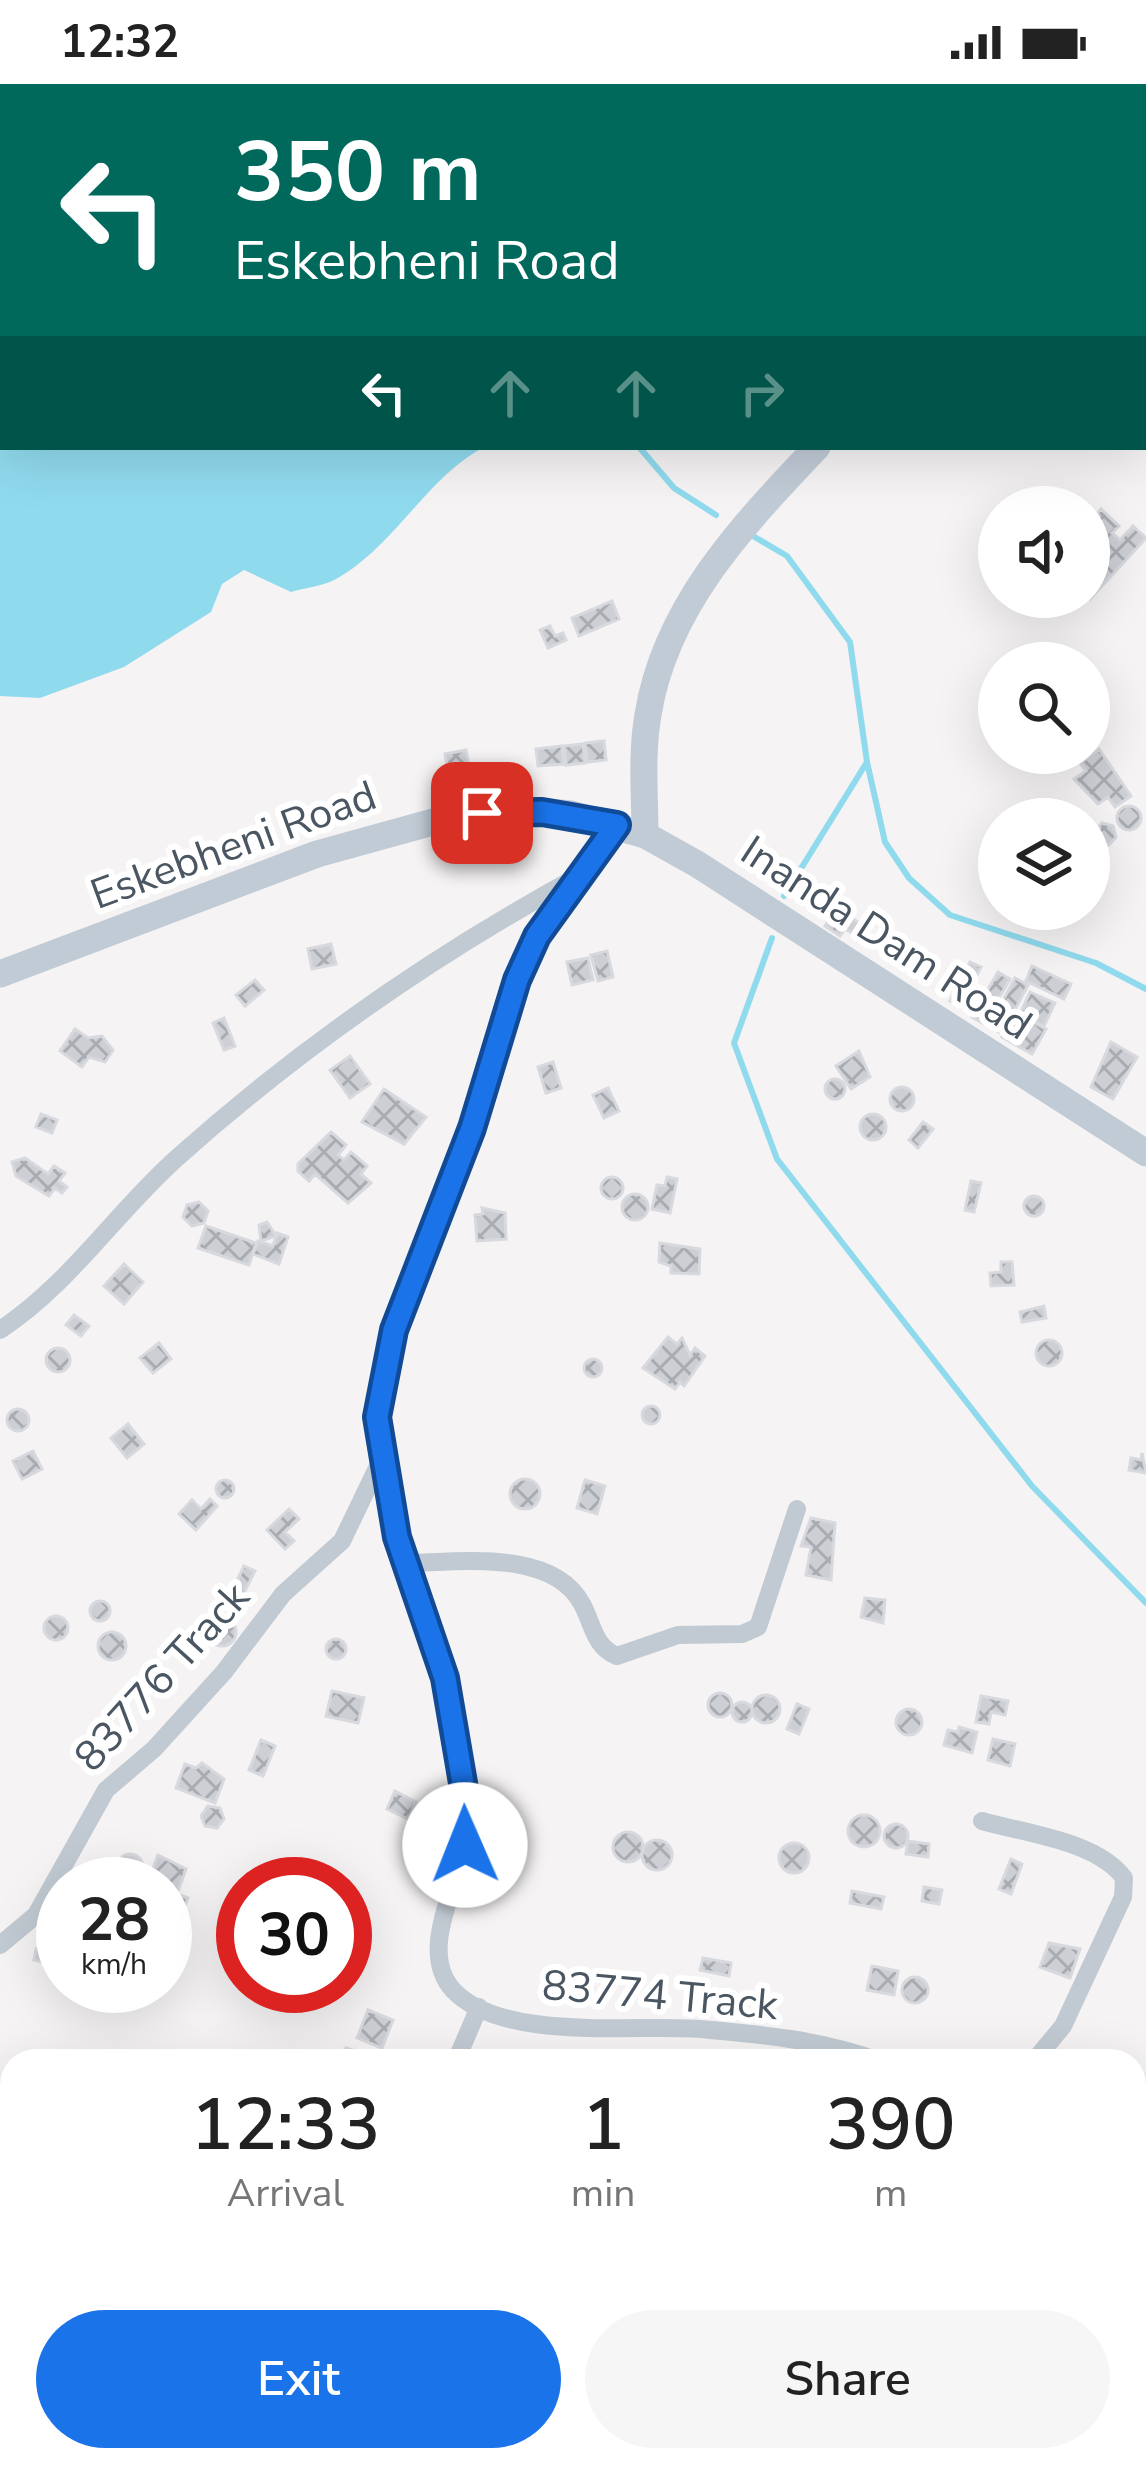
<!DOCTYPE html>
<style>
body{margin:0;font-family:"Nunito Sans",sans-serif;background:#f6f6f6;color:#222;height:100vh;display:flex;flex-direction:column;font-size:45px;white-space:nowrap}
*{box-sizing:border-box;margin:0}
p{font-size:39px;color:#767676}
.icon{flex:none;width:66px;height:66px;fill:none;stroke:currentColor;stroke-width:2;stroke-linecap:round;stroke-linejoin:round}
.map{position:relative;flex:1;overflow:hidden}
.sheet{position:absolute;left:0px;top:1965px;width:1146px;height:423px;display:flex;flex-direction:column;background:#fff;border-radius:36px 36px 0 0;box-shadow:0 12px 48px #0002}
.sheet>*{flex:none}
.hud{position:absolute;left:0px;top:0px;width:1146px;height:366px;box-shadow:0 12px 48px #0002;background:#00695c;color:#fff;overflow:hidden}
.buttons{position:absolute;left:978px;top:402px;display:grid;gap:24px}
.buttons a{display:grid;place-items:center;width:132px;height:132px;border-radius:50%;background:#fff;box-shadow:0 12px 48px #0002;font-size:60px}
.speed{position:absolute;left:36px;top:1773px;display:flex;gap:24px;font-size:60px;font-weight:700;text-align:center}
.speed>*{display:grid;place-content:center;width:156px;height:156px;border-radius:50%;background:#fff;box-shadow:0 12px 48px #0002;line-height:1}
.speed small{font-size:30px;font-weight:400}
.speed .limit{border:18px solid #d22;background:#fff;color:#111}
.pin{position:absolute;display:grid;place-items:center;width:102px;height:102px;color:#fff;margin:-51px;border-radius:24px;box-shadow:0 6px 18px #0006}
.me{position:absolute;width:132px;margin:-66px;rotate:359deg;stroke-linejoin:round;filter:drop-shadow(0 0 9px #0008)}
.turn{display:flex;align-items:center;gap:42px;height:252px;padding:0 36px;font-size:54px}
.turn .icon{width:156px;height:156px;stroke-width:2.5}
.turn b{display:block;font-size:84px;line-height:102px}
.lanes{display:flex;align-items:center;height:114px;padding:0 36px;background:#0003;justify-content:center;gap:60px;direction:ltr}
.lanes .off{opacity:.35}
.eta{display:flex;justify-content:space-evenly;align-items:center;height:204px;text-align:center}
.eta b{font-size:72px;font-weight:600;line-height:84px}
.action{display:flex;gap:24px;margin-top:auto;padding:24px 36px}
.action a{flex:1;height:138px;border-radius:72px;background:#1a73e8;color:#fff;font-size:48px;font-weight:600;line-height:138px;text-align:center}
.action a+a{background:#f6f6f6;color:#222}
.status{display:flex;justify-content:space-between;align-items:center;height:84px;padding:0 60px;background:#fff;direction:ltr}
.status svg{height:33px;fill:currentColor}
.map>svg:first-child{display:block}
.water{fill:#90daee}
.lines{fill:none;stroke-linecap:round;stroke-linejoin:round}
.stream{stroke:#90daee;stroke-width:6}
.building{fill:url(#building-cross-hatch);stroke:#d7d9de;stroke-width:3}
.street{stroke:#c1cad2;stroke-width:18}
.secondary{stroke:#c1cbd6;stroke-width:27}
.route-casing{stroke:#114b97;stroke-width:30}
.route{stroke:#1a73e8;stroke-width:21}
.labels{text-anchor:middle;stroke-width:12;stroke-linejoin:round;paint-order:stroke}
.street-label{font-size:42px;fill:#4a5661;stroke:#fff}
</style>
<div class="status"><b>12:32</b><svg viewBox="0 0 49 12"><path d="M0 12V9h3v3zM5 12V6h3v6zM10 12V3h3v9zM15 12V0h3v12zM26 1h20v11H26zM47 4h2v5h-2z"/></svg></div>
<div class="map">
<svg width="1146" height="2387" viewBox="0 0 1146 2387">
<defs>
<pattern id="building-cross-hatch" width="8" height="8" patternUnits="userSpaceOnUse" patternTransform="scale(3)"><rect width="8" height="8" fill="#cdcfd5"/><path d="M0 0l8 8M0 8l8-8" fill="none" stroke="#a8abb0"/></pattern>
</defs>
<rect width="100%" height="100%" fill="#f5f3f3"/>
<path class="water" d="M 0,0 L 1146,0 L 1146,81 L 1143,84 L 1143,3 L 3,3 L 3,363 L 484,363 C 426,394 394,463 336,495 C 323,502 304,504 291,508 L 244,486 L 222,500 L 211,528 L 124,583 L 40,614 L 0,612 Z"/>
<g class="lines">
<path class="stream" d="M 639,363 L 674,404 L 716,431
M 753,452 L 787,472 L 850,558 L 867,678 L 784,812
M 867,678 L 885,758 L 909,794 L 950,831 L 1096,879 L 1146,905
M 772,854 L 734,959 L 777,1075 L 1032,1402 L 1146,1519"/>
</g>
<path class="building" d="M 1101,425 L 1119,442 L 1112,449 L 1120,456 L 1133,442 L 1146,454 L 1091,514 L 1089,488 L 1100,476 L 1093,470 L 1105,456 L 1089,439 Z
M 612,517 L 619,535 L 579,552 L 572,534 Z
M 550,542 L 555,552 L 563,549 L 566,556 L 548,564 L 540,546 Z
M 604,657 L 606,676 L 587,678 L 585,659 Z
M 583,660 L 585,679 L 566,681 L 564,662 Z
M 562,662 L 564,680 L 538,682 L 536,665 Z
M 1099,665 L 1131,712 L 1115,723 L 1108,713 L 1098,720 L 1074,695 L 1086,687 L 1080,679 Z
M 466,666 L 470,687 L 449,691 L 445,670 Z
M1117 734a12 12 0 1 1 24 0a12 12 0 1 1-24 0Z
M 1102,739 L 1113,742 L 1116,753 L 1109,761 L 1097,758 L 1094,748 Z
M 836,824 L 861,840 L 854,850 L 845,845 L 840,852 L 825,842 Z
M 331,860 L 336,880 L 312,885 L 308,865 Z
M 607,867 L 613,893 L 598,897 L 591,871 Z
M 588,874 L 593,896 L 572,901 L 567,878 Z
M 970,878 L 981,883 L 961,923 L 950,917 Z
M 1032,882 L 1071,900 L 1064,915 L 1026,897 Z
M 998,888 L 1010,895 L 984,940 L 972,933 Z
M 1015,894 L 1028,901 L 1002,950 L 989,942 Z
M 255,896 L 264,906 L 245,922 L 236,911 Z
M 1030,908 L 1055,919 L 1044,942 L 1020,930 Z
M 1015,928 L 1046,945 L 1032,970 L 1002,953 Z
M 224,934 L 235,962 L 224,966 L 213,939 Z
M 75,945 L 88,954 L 102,952 L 113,966 L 105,978 L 89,973 L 82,983 L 60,967 Z
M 1111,958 L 1137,973 L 1113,1015 L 1091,1003 Z
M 859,967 L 870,993 L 851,1005 L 836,982 Z
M 350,972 L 370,1000 L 350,1014 L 330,986 Z
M 553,978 L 561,1004 L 546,1009 L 538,983 Z
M825 1005a10 10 0 1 1 20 0a10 10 0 1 1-20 0Z
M890 1015a12 12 0 1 1 24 0a12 12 0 1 1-24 0Z
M 608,1004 L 619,1027 L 604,1034 L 593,1011 Z
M 384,1005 L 426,1033 L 404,1060 L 362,1038 Z
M860 1043a13 13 0 1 1 26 0a13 13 0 1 1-26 0Z
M 41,1030 L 57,1036 L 52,1049 L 36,1043 Z
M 923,1038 L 933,1045 L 918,1064 L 909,1056 Z
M 331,1048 L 346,1061 L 338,1071 L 344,1076 L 351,1068 L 367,1082 L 361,1090 L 371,1099 L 348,1119 L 315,1090 L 309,1097 L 298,1087 L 298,1080 Z
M 25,1074 L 48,1090 L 54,1082 L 65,1089 L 59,1097 L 67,1103 L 62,1109 L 55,1104 L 49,1112 L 16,1092 L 12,1078 Z
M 667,1093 L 677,1095 L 670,1129 L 652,1125 L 657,1101 L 665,1102 Z
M601 1104a11 11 0 1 1 22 0a11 11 0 1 1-22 0Z
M 971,1097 L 981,1099 L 974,1128 L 965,1126 Z
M622 1123a13 13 0 1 1 26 0a13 13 0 1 1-26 0Z
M1024 1122a10 10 0 1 1 20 0a10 10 0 1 1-20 0Z
M 199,1118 L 208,1127 L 204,1139 L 192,1142 L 183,1133 L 187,1121 Z
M 482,1124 L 505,1129 L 506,1155 L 477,1157 L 475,1131 L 483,1130 Z
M 267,1138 L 276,1152 L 261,1157 L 259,1141 Z
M 206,1142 L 256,1159 L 249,1181 L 198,1164 Z
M 277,1149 L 288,1153 L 279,1180 L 253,1170 L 258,1157 L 273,1162 Z
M 660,1159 L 700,1165 L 699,1190 L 671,1189 L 671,1182 L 659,1178 Z
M 1001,1178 L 1012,1178 L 1014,1201 L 991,1202 L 990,1189 L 1001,1188 Z
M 124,1180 L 143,1198 L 124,1220 L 104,1202 Z
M 1044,1222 L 1046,1234 L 1022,1238 L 1020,1228 Z
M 74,1231 L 89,1242 L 81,1252 L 66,1241 Z
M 668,1253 L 677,1260 L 682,1254 L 690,1271 L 695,1264 L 705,1272 L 684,1302 L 680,1298 L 675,1305 L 643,1284 Z
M1036 1269a13 13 0 1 1 26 0a13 13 0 1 1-26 0Z
M 159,1259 L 171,1275 L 153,1289 L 140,1274 Z
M46 1276a12 12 0 1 1 24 0a12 12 0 1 1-24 0Z
M584 1284a9 9 0 1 1 18 0a9 9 0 1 1-18 0Z
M642 1331a9 9 0 1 1 18 0a9 9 0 1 1-18 0Z
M7 1336a11 11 0 1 1 22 0a11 11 0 1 1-22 0Z
M 128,1340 L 144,1360 L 127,1374 L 111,1354 Z
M 33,1367 L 42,1385 L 22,1395 L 13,1377 Z
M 1142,1369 L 1146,1389 L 1129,1386 L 1131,1374 L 1141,1376 Z
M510 1410a15 15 0 1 1 30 0a15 15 0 1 1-30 0Z
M 585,1396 L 605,1402 L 597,1430 L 577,1424 Z
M216 1405a9 9 0 1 1 18 0a9 9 0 1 1-18 0Z
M 210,1415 L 217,1422 L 196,1446 L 179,1430 L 192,1416 L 201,1425 Z
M 289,1425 L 299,1435 L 285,1448 L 294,1457 L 285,1465 L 267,1446 Z
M 811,1434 L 835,1439 L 831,1496 L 806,1491 L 811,1463 L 801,1462 Z
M 244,1482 L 255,1487 L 242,1513 L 231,1509 Z
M 865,1514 L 885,1516 L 883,1539 L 861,1533 Z
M90 1527a10 10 0 1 1 20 0a10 10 0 1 1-20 0Z
M44 1544a12 12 0 1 1 24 0a12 12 0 1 1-24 0Z
M208 1548a14 14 0 1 1 28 0a14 14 0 1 1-28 0Z
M98 1562a14 14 0 1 1 28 0a14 14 0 1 1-28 0Z
M326 1565a10 10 0 1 1 20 0a10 10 0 1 1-20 0Z
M 332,1607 L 364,1614 L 358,1639 L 326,1632 Z
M708 1621a12 12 0 1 1 24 0a12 12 0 1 1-24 0Z
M752 1625a14 14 0 1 1 28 0a14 14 0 1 1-28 0Z
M 981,1612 L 1008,1617 L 1005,1631 L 991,1628 L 989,1640 L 976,1638 Z
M732 1628a10 10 0 1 1 20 0a10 10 0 1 1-20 0Z
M 797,1620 L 809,1625 L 799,1650 L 787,1645 Z
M896 1638a13 13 0 1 1 26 0a13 13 0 1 1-26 0Z
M 959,1643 L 977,1648 L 972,1669 L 944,1661 L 948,1646 L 958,1648 Z
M 993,1655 L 1015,1660 L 1010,1682 L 988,1676 Z
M 261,1656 L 275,1662 L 263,1692 L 249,1686 Z
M 202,1679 L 224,1695 L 215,1719 L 176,1704 L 185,1680 L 196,1684 Z
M 395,1707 L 416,1718 L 408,1735 L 387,1725 Z
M 208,1722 L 220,1724 L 224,1735 L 217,1744 L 205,1742 L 201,1732 Z
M848 1747a16 16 0 1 1 32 0a16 16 0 1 1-32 0Z
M884 1752a12 12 0 1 1 24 0a12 12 0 1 1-24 0Z
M613 1763a15 15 0 1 1 30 0a15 15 0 1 1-30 0Z
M642 1771a15 15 0 1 1 30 0a15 15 0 1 1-30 0Z
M 908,1757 L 929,1760 L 928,1773 L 906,1770 Z
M779 1774a15 15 0 1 1 30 0a15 15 0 1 1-30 0Z
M117 1783a13 13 0 1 1 26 0a13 13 0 1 1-26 0Z
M 158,1771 L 186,1785 L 177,1810 L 188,1814 L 184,1824 L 165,1817 L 165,1800 L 147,1800 Z
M 1011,1775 L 1022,1780 L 1011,1810 L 999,1805 Z
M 107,1780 L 115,1785 L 115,1795 L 106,1799 L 98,1794 L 98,1784 Z
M 924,1803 L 942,1806 L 939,1820 L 922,1817 Z
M 852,1807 L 884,1813 L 881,1825 L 850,1819 Z
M 1049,1859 L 1080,1865 L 1070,1894 L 1040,1883 Z
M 36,1865 L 56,1870 L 53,1881 L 34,1876 Z
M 703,1874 L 731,1879 L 729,1892 L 700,1886 Z
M 872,1882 L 898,1887 L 894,1911 L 867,1906 Z
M902 1906a13 13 0 1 1 26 0a13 13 0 1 1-26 0Z
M 368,1926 L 393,1936 L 382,1964 L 357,1954 Z
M 346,1964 L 374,1973 L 373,1977 L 342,1976 Z
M 391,2376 L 425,2376 L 408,2387 L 399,2387 Z
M 836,2376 L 868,2376 L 876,2385 L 854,2387 Z"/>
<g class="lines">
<path class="street" d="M 617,741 C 591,777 560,813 538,851 C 504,908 494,979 473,1040 C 437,1147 362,1262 381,1379 C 401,1498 460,1606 469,1731 C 472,1782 412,1861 453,1906 C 501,1958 634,1940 700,1945 C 758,1950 823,1956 878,1977
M 0,1246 C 70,1200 116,1128 178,1073 C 300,964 434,871 577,793
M 408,1479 C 460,1478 553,1465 582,1520 C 593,1540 594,1563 617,1572 L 678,1551 L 742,1550 L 758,1543 L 797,1425
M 982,1737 C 1024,1749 1097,1757 1124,1794 L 1123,1813 L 1063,1942 L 1034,1977
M 0,1861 L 36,1831 L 106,1706 L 154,1665 L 224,1588 L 283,1510 L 342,1457 L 381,1376
M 456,1977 L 479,1923
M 1134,2209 L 1140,2250 L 1134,2288
M 181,2376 L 189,2387
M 142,2387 L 151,2376
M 1079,2387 L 1085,2376"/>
<path class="secondary" d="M 1143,139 L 1146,137
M 645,751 C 645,712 641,670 648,631 C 665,522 744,440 817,363
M 0,890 L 317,770 L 451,733 L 514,725 L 571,730 L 645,751 L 697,780 L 1146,1069"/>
</g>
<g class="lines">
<g class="route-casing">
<path id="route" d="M 465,1761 L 469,1734 L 445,1594 L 397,1453 L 377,1333 L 394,1246 L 472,1044 L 517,896 L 537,852 L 617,741 L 542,728 L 482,729"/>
</g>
<use href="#route" class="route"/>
</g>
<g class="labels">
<g class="street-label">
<text transform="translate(233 760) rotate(-20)" y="15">Eskebheni Road</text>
<text transform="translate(887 853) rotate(33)" y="15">Inanda Dam Road</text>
<text transform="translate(161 1592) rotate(-48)" y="15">83776 Track</text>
<text transform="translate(660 1910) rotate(5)" y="15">83774 Track</text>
</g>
</g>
</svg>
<div class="buttons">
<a><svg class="icon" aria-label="sound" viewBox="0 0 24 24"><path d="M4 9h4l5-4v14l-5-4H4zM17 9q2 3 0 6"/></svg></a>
<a><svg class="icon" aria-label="search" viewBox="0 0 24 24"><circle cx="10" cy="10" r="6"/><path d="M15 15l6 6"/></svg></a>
<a><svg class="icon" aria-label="layers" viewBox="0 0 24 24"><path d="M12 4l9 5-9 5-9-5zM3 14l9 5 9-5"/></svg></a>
</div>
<div class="speed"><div>28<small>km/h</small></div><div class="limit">30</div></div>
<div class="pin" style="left:482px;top:729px;background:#d93025"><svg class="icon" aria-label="arrive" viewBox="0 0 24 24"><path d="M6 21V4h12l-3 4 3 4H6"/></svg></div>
<svg class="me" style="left:465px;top:1761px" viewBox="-20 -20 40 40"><circle r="19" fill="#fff"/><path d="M0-13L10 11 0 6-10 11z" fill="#1a73e8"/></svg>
<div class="hud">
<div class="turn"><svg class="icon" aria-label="left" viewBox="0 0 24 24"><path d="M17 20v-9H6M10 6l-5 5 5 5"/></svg><div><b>350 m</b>Eskebheni Road</div></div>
<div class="lanes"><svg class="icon" aria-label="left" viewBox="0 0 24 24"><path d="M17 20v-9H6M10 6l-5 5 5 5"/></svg><svg class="icon off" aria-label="ahead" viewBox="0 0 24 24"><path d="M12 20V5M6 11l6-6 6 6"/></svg><svg class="icon off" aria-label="ahead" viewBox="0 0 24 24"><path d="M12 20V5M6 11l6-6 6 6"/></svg><svg class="icon off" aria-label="right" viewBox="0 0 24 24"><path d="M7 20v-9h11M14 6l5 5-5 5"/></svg></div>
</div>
<section class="sheet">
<div class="eta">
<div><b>12:33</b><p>Arrival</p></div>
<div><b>1</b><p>min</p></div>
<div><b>390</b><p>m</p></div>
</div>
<div class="action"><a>Exit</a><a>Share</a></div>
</section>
</div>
